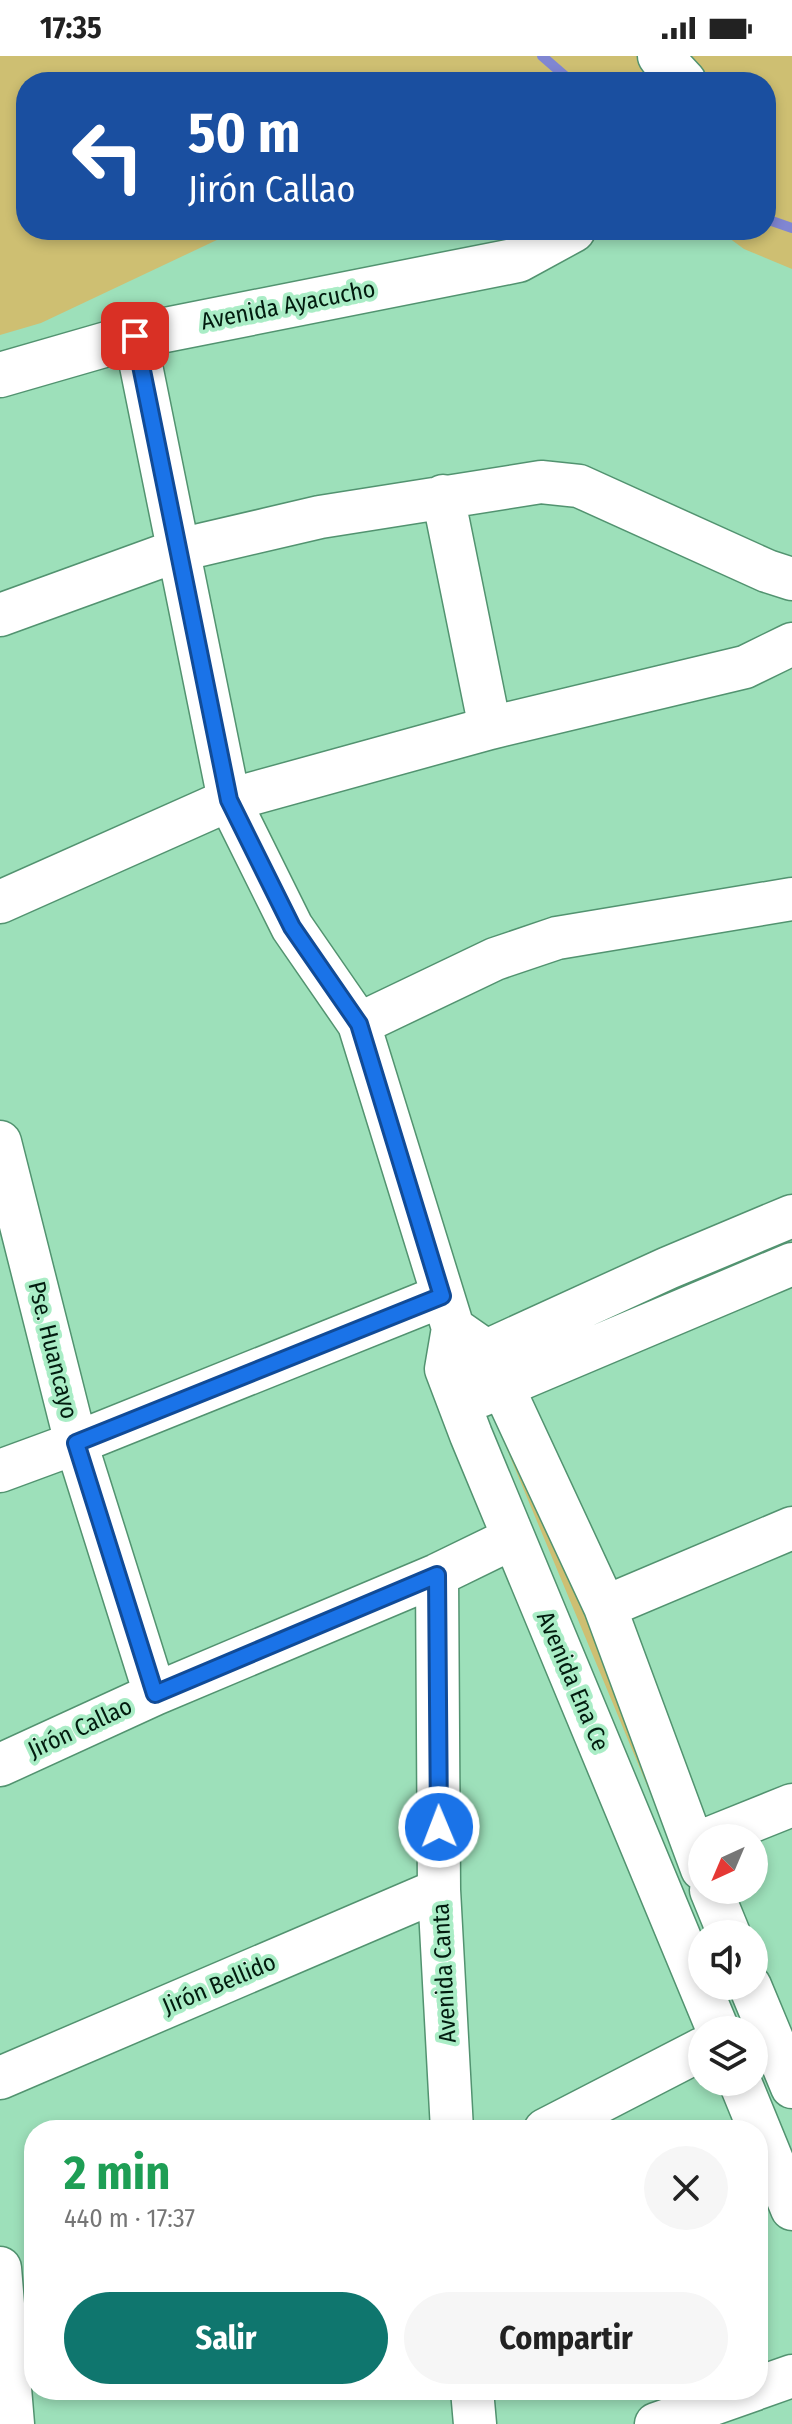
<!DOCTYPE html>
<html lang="es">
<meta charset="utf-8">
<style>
body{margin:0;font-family:"Fira Sans Condensed",sans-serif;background:#f6f6f6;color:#222;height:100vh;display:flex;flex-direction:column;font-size:30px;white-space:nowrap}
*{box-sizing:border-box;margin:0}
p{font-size:26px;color:#767676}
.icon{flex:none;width:44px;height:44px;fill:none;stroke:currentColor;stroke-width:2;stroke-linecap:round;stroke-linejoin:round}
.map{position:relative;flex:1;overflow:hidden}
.panel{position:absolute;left:24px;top:2064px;width:744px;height:280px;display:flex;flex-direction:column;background:#fff;border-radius:32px;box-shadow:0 4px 12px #0003}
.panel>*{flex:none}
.banner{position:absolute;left:16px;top:16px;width:760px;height:168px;border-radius:32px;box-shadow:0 4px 12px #0003;background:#1a4fa0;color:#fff;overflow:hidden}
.needle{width:52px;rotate:224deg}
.buttons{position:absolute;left:688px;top:1768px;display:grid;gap:16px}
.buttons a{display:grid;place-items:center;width:80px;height:80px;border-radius:50%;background:#fff;box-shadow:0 4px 12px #0003;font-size:40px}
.pin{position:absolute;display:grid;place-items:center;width:68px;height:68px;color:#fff;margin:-34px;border-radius:16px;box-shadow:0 4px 12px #0006}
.me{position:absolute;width:88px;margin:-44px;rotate:359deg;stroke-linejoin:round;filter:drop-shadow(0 0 6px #0008)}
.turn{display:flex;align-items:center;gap:28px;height:168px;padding:0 40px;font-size:36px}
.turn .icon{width:104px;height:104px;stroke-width:2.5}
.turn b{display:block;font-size:56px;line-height:68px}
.round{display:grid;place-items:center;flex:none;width:84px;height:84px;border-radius:42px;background:#f6f6f6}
.head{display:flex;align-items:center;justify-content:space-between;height:136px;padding:0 40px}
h1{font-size:48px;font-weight:700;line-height:60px;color:#1e9e55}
.action{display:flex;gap:16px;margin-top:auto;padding:16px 40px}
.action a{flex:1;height:92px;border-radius:48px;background:#0f766e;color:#fff;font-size:32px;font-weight:700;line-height:92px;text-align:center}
.action a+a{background:#f6f6f6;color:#222}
.status{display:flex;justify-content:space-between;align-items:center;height:56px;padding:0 40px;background:#fff;direction:ltr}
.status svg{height:22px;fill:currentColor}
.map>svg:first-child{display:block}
.green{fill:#cebf72}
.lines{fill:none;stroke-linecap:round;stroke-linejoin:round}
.stream{stroke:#8086d2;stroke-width:10}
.street-casing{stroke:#529370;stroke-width:45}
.secondary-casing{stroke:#529370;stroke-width:47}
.street{stroke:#fff;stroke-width:42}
.secondary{stroke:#fff;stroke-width:44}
.route-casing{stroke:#114b97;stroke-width:20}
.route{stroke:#1a73e8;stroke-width:14}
.labels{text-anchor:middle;stroke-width:8;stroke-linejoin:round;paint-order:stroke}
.street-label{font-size:24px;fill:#021c0f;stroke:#aaedc6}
</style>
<div class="status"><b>17:35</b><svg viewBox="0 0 49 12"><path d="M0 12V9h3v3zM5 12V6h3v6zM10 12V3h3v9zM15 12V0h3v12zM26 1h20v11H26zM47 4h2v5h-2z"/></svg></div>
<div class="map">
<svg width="792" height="2368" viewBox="0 0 792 2368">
<rect width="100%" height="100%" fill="#9de0ba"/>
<path class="green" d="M 0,0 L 792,0 L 792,213 L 744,193 L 718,174 L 766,174 L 766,26 L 26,26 L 26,174 L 238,174 L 41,267 L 0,279 Z
M 511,1375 L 720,1878 L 709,1878 L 501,1379 Z"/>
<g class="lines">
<path class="stream" d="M 542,0 L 572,26
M 766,163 L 792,172"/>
<g class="street-casing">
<path id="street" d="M 135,280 L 229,744 L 292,871 L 359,968 L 453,1272 L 446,1313 L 471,1379 L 718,1974
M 443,440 L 490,672
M 0,559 L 179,494 L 320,461 L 541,426 L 579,430 L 767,515 L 792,523
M 0,846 L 229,744 L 490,672 L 745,611 L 792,588
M 359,968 L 495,903 L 557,882 L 792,843
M 0,1086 L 76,1387 L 155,1638
M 453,1272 L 486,1295 L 605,1551 L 702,1813
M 460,1307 L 668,1212 L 792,1160
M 480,1340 L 792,1208
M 0,1415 L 76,1387 L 442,1240
M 437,1519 L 439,1834 L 452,2074
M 605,1551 L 792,1472
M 0,1709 L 155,1638 L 437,1519 L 513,1482
M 710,1782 L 792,1749
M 711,1834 L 729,1878
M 750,1930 L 792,2031
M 0,2022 L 439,1834
M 740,2026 L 792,2153
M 545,2074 L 702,1993
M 0,2212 L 13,2368
M 758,2332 L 792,2320
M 472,2334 L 475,2368
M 656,2368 L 753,2334"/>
</g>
<g class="secondary-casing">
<path id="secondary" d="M 660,0 L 684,26
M 0,319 L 135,280 L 518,204 L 573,174"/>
</g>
<use href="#street" class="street"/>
<use href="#secondary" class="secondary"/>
</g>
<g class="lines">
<g class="route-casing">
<path id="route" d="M 135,280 L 229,744 L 292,871 L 359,968 L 442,1240 L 76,1387 L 155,1638 L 437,1519 L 439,1771"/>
</g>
<use href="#route" class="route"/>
</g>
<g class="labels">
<g class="street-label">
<text transform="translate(288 249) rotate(-11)" y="8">Avenida Ayacucho</text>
<text transform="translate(53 1294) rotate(76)" y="8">Pse. Huancayo</text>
<text transform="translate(573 1625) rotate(67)" y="8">Avenida Ena Ce</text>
<text transform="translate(80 1672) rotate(-25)" y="8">Jirón Callao</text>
<text transform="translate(444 1917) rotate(-93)" y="8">Avenida Canta</text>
<text transform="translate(219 1928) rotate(-23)" y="8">Jirón Bellido</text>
</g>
</g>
</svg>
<div class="buttons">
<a><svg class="needle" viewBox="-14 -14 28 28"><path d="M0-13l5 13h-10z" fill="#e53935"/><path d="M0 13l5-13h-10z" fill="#767676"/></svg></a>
<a><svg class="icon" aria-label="sound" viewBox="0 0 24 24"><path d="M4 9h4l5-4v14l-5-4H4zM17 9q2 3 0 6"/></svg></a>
<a><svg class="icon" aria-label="layers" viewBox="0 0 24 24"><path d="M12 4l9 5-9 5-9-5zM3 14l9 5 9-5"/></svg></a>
</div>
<div class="pin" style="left:135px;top:280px;background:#d93025"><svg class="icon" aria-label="arrive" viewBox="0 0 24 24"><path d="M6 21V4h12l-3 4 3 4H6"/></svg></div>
<svg class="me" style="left:439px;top:1771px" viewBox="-20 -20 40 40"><circle r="17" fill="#1a73e8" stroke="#fff" stroke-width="3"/><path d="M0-11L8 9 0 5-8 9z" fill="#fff"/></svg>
<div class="banner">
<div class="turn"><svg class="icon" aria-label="left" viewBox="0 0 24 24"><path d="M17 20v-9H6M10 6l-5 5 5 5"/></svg><div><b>50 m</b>Jirón Callao</div></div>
</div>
<section class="panel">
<div class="head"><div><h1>2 min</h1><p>440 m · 17:37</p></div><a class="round"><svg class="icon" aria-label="close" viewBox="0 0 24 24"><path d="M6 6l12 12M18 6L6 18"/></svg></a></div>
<div class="action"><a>Salir</a><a>Compartir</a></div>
</section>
</div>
